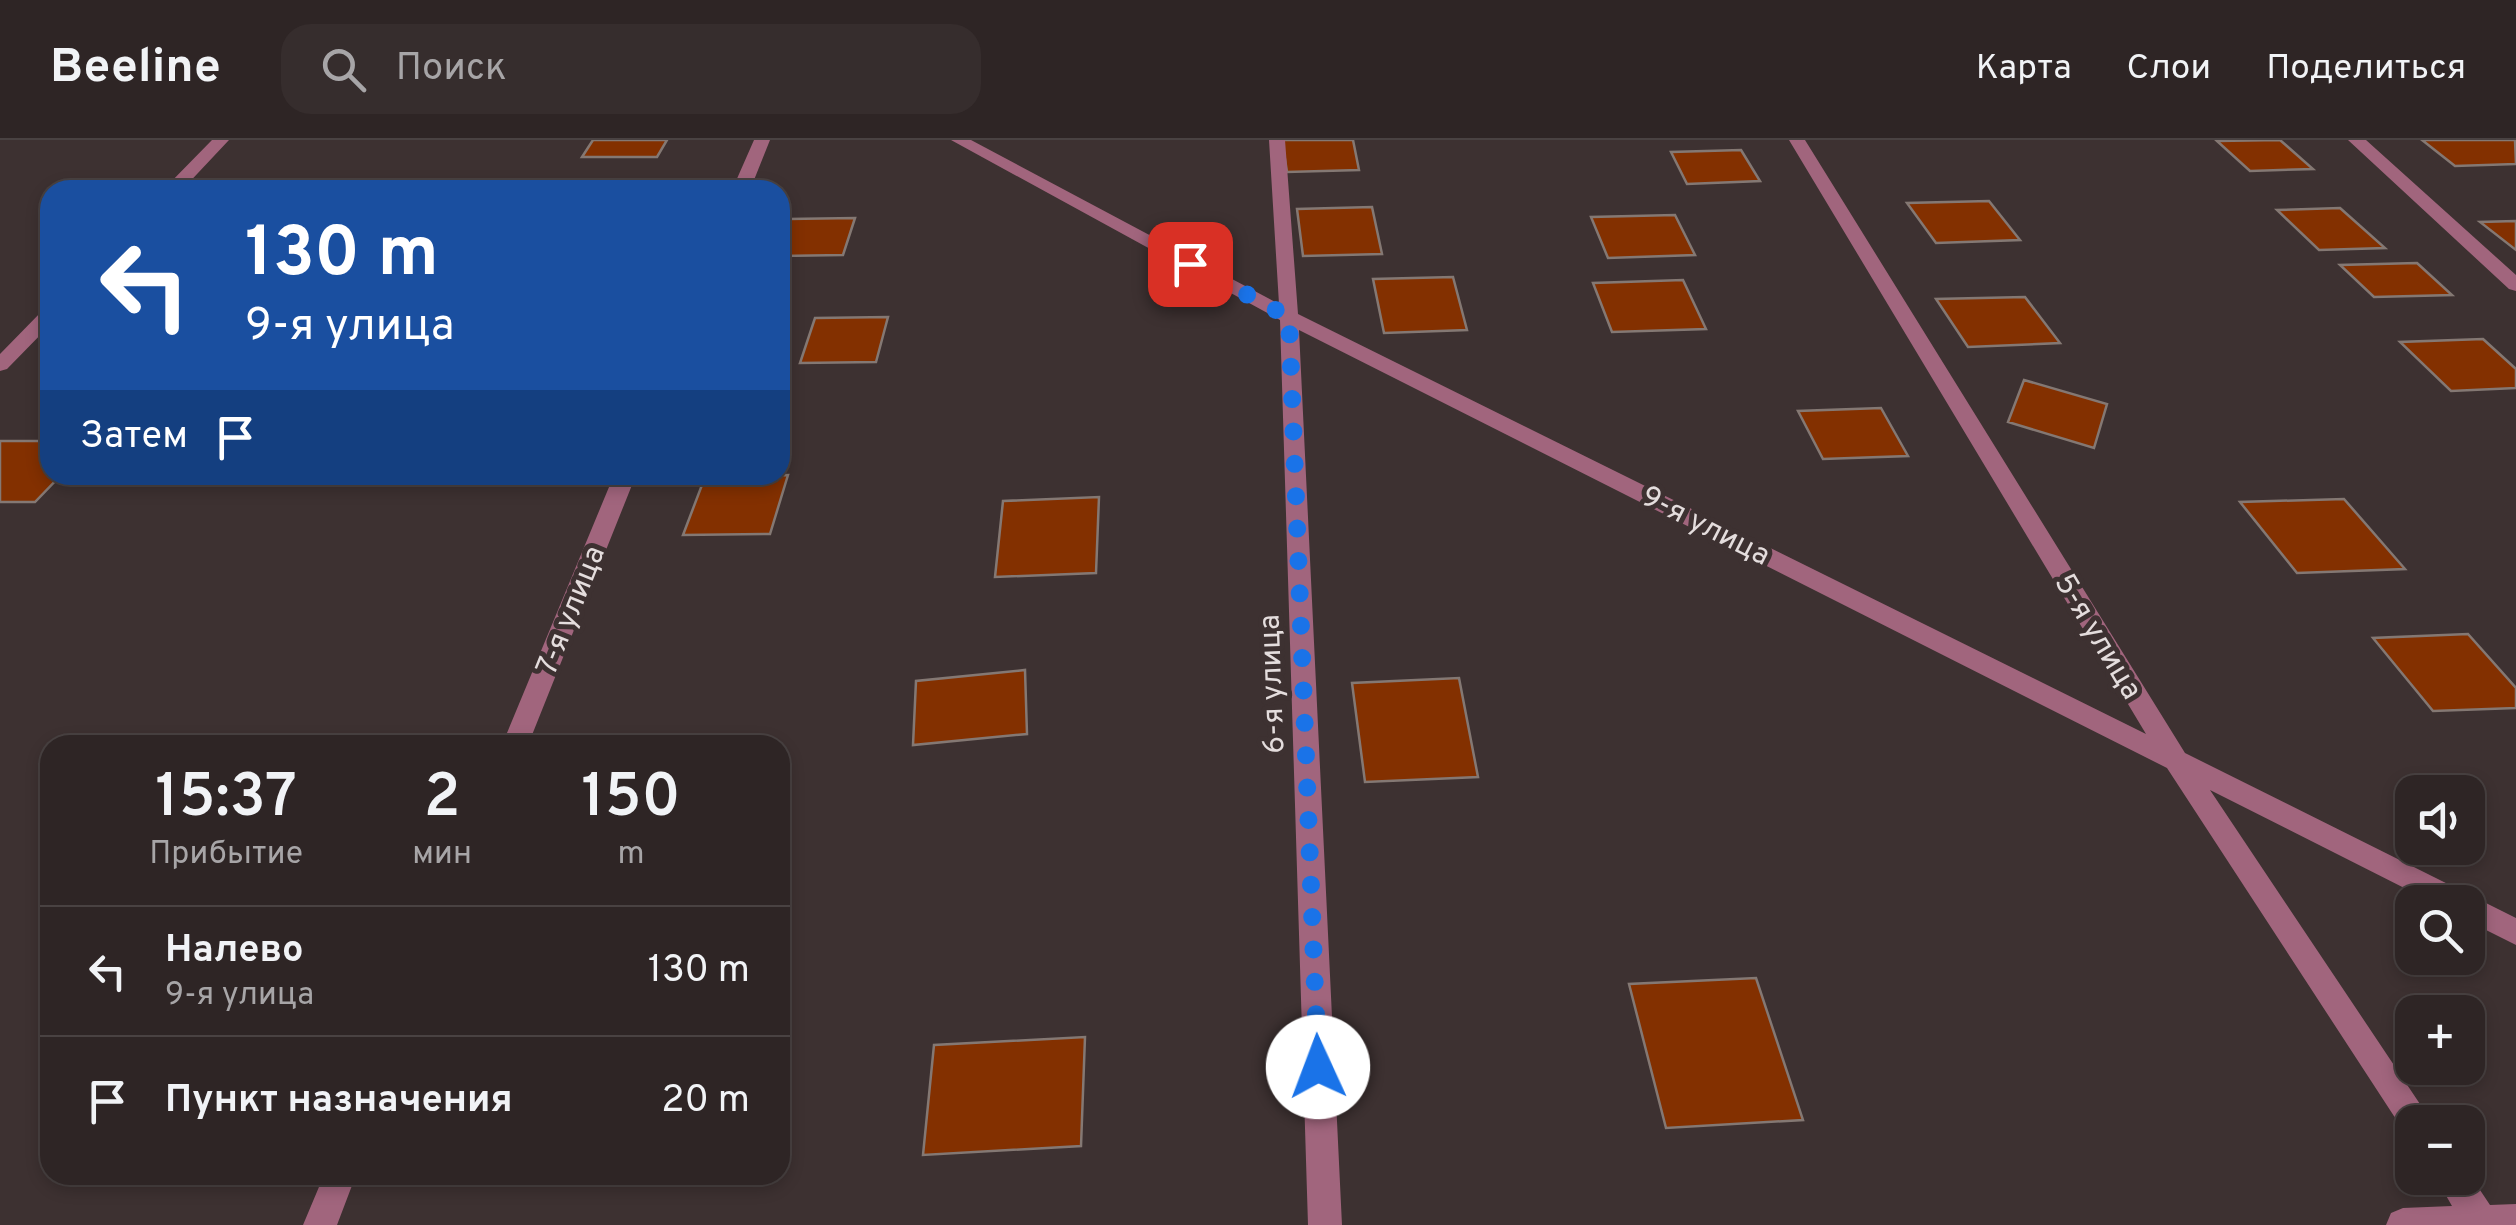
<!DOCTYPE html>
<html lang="ru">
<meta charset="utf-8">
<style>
body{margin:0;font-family:Overpass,sans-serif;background:#362d2d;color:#f1f3f6;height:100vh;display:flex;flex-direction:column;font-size:38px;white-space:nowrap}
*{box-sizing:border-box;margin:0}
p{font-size:32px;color:#a7a5a7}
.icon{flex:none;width:55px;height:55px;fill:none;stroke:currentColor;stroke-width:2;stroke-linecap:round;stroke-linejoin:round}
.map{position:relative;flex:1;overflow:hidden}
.panel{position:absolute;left:40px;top:595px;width:750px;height:450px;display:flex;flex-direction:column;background:#2e2525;border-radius:30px;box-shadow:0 5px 15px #0003,0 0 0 2px #494242}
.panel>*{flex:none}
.hud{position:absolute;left:40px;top:40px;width:750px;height:305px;border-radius:30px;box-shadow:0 5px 15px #0003,0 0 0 2px #494242;background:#1a4fa0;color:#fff;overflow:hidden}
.controls{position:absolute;left:2395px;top:635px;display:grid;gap:20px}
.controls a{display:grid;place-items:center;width:90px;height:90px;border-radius:20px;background:#2e2525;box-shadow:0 5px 15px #0003,0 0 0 2px #494242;font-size:50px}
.pin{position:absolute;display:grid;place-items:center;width:85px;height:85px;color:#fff;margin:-42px;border-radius:20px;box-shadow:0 5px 15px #0006}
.me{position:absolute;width:110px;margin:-55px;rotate:358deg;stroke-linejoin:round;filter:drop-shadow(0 0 8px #0008)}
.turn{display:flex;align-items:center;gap:35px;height:210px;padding:0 40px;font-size:45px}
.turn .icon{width:130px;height:130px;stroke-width:2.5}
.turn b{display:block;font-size:70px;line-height:85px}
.then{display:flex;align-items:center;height:95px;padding:0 40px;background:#0003;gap:20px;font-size:38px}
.eta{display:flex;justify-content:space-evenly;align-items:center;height:170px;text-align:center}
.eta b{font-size:60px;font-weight:600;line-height:70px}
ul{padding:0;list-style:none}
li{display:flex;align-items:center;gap:30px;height:130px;padding:0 40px;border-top:2px solid #494242}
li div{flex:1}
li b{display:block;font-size:38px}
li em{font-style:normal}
header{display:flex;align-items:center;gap:60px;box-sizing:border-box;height:140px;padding:0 50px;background:#2e2525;border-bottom:2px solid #494242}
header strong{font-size:48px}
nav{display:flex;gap:55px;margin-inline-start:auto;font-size:35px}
.search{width:700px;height:90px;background:#362d2d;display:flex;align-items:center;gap:25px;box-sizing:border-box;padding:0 35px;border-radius:30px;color:#a7a5a7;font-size:38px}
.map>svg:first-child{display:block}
.building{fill:#833000;stroke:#847873;stroke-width:2.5}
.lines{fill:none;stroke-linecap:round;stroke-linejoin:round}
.minor{fill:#a1657d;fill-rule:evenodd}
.route{stroke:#1a73e8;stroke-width:18;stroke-dasharray:0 32.4}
.labels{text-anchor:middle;stroke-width:10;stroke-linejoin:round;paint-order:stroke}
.street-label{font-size:30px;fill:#e4dddd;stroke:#3d3131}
</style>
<header>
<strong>Beeline</strong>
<div class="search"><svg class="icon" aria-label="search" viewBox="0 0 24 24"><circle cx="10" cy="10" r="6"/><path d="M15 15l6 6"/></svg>Поиск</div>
<nav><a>Карта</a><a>Слои</a><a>Поделиться</a></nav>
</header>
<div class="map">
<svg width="2516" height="1085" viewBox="0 0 2516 1085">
<rect width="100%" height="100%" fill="#3d3131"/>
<path class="building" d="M 593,0 L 667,0 L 657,17 L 582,17 Z
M 1282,0 L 1353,0 L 1359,30 L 1287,32 Z
M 2280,0 L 2313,29 L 2250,31 L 2217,1 Z
M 2422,0 L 2515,0 L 2516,24 L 2455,26 Z
M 1741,10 L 1760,41 L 1687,44 L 1671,12 Z
M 1989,61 L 2020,100 L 1936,103 L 1907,63 Z
M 1372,67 L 1382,114 L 1303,116 L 1297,69 Z
M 2340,68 L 2385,108 L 2319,110 L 2277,70 Z
M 1675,75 L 1695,115 L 1608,118 L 1591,77 Z
M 855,78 L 843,115 L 780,116 L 780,100 L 788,79 Z
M 2516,81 L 2516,110 L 2480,82 Z
M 2417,123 L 2452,155 L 2374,157 L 2340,125 Z
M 1453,137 L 1467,190 L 1384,193 L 1373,139 Z
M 1683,140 L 1706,189 L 1612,192 L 1593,143 Z
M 2025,157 L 2060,203 L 1968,207 L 1936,159 Z
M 888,177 L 876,222 L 800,223 L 815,178 Z
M 2483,199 L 2516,229 L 2516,248 L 2451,251 L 2400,202 Z
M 2024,240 L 2107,264 L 2094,308 L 2008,282 Z
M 1881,268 L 1908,316 L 1823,319 L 1798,271 Z
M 0,301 L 50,301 L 50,335 L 61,335 L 35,362 L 0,362 Z
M 788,335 L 770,394 L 683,395 L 705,337 Z
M 1099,357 L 1096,433 L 995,437 L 1003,361 Z
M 2344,359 L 2405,429 L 2297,433 L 2240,362 Z
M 2468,494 L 2516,548 L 2516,568 L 2433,571 L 2373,498 Z
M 1025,530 L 1027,594 L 913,605 L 916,541 Z
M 1459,538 L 1478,637 L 1365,642 L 1352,543 Z
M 1756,838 L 1803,980 L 1666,988 L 1629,844 Z
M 1085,897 L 1081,1006 L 923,1015 L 934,905 Z"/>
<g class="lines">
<path class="minor" d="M 212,0 L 229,0 L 182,50 L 163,50 Z
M 754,0 L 770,0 L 750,50 L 732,50 Z
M 951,0 L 971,0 L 1279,164 L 1269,0 L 1285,0 L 1298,174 L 2146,594 L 1789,0 L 1805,0 L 2185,613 L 2516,778 L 2516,805 L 2468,781 L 2468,762 L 2432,762 L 2210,650 L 2432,982 L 2412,982 L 2412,996 L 2405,993 L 2167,628 L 1299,190 L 1342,1085 L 1308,1085 L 1280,180 Z
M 2348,0 L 2366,0 L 2516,135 L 2516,151 L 2509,149 Z
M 50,168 L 50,185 L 7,229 L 0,231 L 0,214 L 43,170 Z
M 614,335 L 636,335 L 528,605 L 502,605 Z
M 2468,1032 L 2490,1065 L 2516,1064 L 2516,1085 L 2386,1085 L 2391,1073 L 2403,1068 L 2452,1066 L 2436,1038 L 2468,1038 Z
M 324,1035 L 356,1035 L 337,1085 L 303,1085 Z"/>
</g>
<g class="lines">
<path class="route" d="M 1190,124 L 1289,177 L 1318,927"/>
</g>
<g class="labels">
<g class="street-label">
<text transform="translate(1706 385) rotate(27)" y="10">9-я улица</text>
<text transform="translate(570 470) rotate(-68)" y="10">7-я улица</text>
<text transform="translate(2099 496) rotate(59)" y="10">5-я улица</text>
<text transform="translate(1271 544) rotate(-92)" y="10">6-я улица</text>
</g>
</g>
</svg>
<div class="controls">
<a><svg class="icon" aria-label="sound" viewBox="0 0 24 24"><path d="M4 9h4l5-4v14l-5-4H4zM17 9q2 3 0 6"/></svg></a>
<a><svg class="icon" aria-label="search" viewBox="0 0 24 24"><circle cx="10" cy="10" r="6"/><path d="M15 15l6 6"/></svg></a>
<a>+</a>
<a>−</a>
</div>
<div class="pin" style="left:1190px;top:124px;background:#d93025"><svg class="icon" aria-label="arrive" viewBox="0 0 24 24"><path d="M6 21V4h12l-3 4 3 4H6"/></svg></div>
<svg class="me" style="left:1318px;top:927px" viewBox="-20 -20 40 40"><circle r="19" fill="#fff"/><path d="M0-13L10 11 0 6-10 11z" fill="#1a73e8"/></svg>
<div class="hud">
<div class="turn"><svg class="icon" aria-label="left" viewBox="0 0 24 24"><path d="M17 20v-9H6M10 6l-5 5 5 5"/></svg><div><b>130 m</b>9-я улица</div></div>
<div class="then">Затем<svg class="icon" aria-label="arrive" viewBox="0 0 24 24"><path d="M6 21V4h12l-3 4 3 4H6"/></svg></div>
</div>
<section class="panel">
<div class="eta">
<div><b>15:37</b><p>Прибытие</p></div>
<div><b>2</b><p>мин</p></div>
<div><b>150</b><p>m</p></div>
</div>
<ul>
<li><svg class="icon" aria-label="left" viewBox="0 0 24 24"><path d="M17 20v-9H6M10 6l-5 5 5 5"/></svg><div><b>Налево</b><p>9-я улица</p></div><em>130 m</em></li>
<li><svg class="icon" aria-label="arrive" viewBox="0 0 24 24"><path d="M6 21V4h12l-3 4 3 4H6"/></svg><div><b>Пункт назначения</b></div><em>20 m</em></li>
</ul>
</section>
</div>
